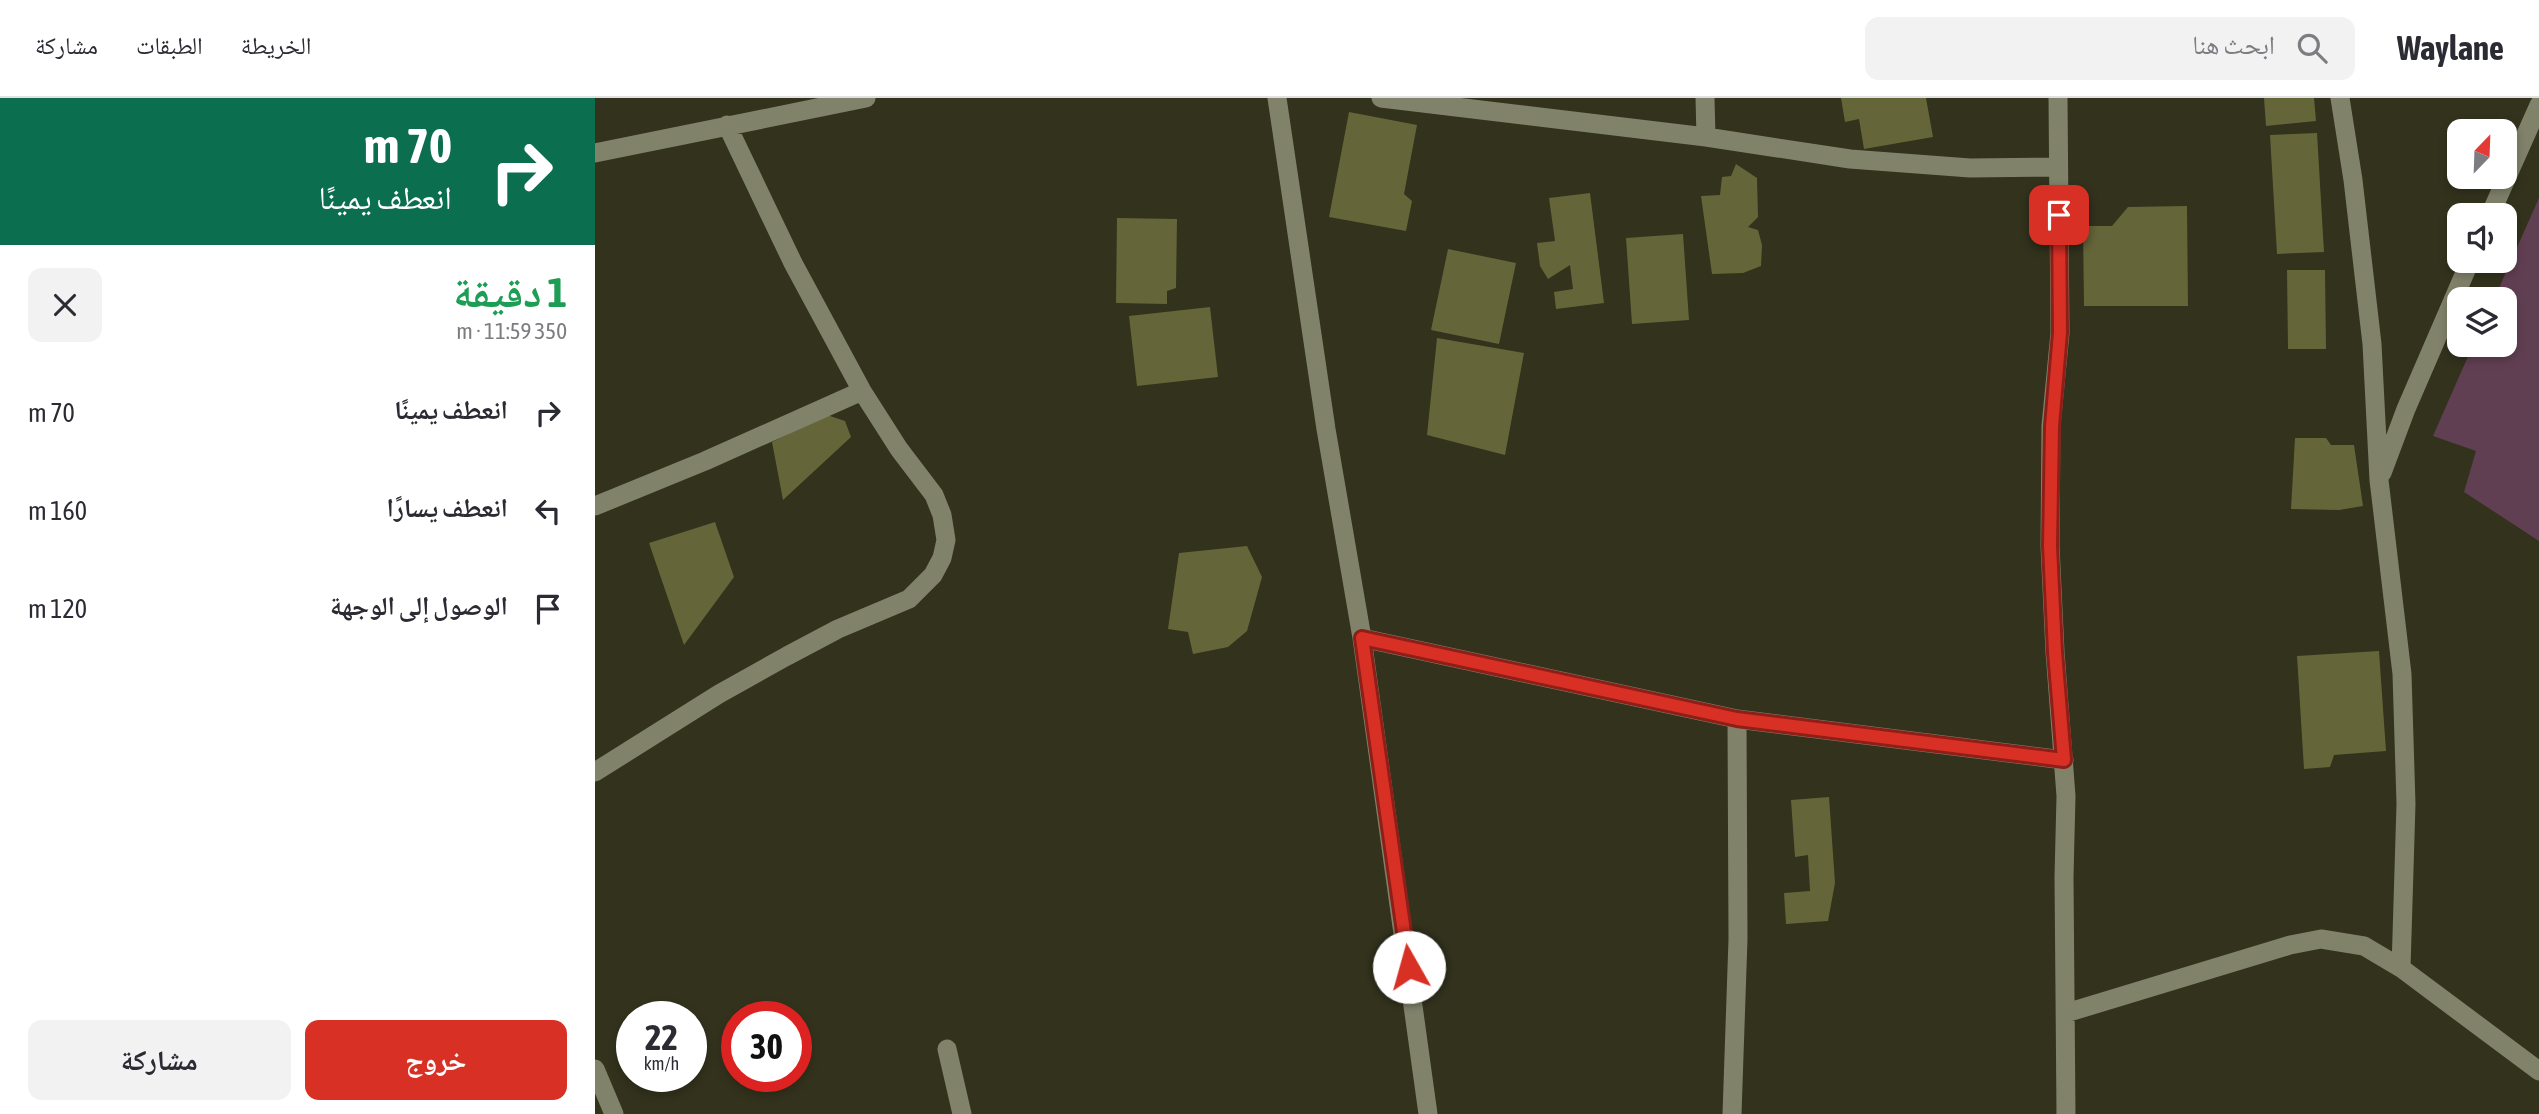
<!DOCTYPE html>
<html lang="ar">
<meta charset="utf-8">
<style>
body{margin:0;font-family:"Asap Condensed","Noto Naskh Arabic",sans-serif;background:#f2f2f3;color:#2b2b33;direction:rtl;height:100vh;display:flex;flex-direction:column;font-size:26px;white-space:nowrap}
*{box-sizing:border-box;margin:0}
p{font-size:23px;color:#7c7c81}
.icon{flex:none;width:38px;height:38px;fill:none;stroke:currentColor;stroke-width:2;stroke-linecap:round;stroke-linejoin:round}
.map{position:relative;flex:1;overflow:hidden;direction:ltr}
.side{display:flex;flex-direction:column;background:#fff;width:595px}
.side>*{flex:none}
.hud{background:#0b6e4f;color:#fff;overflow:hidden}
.needle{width:46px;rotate:23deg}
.controls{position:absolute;left:1852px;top:21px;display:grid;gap:14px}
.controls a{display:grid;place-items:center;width:70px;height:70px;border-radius:14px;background:#fff;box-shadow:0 4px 10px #0003;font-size:35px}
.speed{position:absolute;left:21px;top:903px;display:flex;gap:14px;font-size:35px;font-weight:700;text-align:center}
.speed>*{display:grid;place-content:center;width:91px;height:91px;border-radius:50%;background:#fff;box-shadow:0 4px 10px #0003;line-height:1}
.speed small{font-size:18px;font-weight:400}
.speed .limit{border:10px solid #d22;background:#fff;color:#111}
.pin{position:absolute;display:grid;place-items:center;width:60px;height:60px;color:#fff;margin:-30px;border-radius:14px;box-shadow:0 4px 10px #0006}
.me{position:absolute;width:77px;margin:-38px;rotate:353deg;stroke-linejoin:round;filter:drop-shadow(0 0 5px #0008)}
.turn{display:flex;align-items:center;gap:24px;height:147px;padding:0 28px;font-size:32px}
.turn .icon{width:91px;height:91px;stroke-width:2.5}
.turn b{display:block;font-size:49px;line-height:60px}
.round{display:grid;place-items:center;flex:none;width:74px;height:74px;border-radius:14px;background:#f2f2f3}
.summary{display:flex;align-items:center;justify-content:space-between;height:119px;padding:0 28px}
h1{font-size:42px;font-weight:700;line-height:52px;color:#1e9e55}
.button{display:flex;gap:14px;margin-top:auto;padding:14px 28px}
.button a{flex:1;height:80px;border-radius:14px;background:#d93025;color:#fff;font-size:28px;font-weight:700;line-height:80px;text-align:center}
.button a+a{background:#f2f2f3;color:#2b2b33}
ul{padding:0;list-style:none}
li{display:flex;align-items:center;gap:21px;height:98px;padding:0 28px}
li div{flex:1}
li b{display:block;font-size:26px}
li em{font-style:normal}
header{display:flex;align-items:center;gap:42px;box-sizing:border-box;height:98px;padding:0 35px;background:#fff;border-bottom:2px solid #e1e1e2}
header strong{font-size:33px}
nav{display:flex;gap:38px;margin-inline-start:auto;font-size:24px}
.search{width:490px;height:63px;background:#f2f2f3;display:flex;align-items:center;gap:18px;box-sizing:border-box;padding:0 24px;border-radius:14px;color:#7c7c81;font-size:26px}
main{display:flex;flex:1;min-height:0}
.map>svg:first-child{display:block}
.green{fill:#613f52}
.building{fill:#65653a}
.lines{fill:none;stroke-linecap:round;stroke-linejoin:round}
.minor{stroke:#81826a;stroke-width:19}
.route-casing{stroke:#8d1f18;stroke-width:18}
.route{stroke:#d93025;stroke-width:12}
</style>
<header>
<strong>Waylane</strong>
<div class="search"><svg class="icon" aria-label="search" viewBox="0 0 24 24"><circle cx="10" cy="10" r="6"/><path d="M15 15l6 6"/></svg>ابحث هنا</div>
<nav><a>الخريطة</a><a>الطبقات</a><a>مشاركة</a></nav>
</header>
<main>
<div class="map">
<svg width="1944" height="1016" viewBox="0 0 1944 1016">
<rect width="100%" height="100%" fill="#32321d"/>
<path class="green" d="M 1944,100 L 1944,443 L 1869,394 L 1881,353 L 1838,338 L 1878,247 L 1909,247 L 1909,201 L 1899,201 Z"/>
<path class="building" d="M 1246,0 L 1331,0 L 1338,39 L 1269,51 L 1264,21 L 1250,24 Z
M 1669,0 L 1719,0 L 1721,23 L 1671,28 Z
M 754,14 L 822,27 L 809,96 L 817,103 L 811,133 L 734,119 Z
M 1722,35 L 1729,154 L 1682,156 L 1675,37 Z
M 1141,66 L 1162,80 L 1163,119 L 1153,129 L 1163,132 L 1167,147 L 1166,168 L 1148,175 L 1117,176 L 1106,98 L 1125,97 L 1127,79 L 1136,78 Z
M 995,95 L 1009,205 L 961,211 L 959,194 L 978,191 L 975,167 L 953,181 L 945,168 L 942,145 L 960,143 L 954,100 Z
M 1592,108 L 1593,208 L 1489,208 L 1488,128 L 1517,128 L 1533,109 Z
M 522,120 L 582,121 L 581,190 L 572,193 L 572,206 L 521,205 Z
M 1088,136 L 1094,222 L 1037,226 L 1031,140 Z
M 853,151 L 921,165 L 904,246 L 836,232 Z
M 1692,172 L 1730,172 L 1731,251 L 1693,251 Z
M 615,209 L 623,279 L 542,288 L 534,218 Z
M 842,240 L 929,255 L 910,357 L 832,337 Z
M 232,317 L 250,323 L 256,339 L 188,402 L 177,344 Z
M 1700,340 L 1731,340 L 1736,347 L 1759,347 L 1768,408 L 1744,412 L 1696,411 Z
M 120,424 L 139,479 L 89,547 L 54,445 Z
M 652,448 L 667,479 L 652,533 L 633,549 L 598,556 L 593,534 L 573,531 L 584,455 Z
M 1784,553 L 1791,653 L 1739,657 L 1735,669 L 1709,671 L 1702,558 Z
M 1234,699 L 1240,785 L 1233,823 L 1191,826 L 1189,795 L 1215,793 L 1213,757 L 1200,759 L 1196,702 Z"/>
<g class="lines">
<path class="minor" d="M 682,0 L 731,331 L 767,540 L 833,1016
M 786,0 L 1111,39 L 1255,61 L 1375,70 L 1463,69
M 1110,0 L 1111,39
M 1463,0 L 1465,235 L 1456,328 L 1455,448 L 1460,554 L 1471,698 L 1469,779 L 1471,1016
M 1745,0 L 1758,82 L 1777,246 L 1784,382 L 1807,576 L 1811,706 L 1806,870
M 0,55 L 271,0
M 1895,117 L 1944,7
M 1787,375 L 1811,311 L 1875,163
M 0,408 L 110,363 L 267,293
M 767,540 L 1142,621 L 1469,662
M 0,674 L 124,596 L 192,558 L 243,531 L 314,501 L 338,477 L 347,460 L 351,442 L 347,417 L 339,397 L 304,351 L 267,293 L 198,165 L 132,27
M 1471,915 L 1695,847 L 1726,841 L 1769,848 L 1806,870 L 1944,973
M 352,951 L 367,1016
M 0,971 L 19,1016
M 1137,1016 L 1143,841 L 1142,621"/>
</g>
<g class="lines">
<g class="route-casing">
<path id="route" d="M 814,869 L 767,540 L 1142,621 L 1469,662 L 1460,554 L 1455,448 L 1457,328 L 1465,235 L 1464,117"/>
</g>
<use href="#route" class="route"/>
</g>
</svg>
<div class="controls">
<a><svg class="needle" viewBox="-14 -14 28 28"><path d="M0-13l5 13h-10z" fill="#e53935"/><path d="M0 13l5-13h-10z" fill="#7c7c81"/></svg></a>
<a><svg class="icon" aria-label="sound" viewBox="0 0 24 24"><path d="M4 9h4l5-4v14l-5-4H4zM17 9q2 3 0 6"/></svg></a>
<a><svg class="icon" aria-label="layers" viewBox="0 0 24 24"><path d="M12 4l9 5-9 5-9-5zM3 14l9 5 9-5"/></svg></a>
</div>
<div class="speed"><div>22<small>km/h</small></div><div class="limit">30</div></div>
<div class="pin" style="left:1464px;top:117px;background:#d93025"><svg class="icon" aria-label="arrive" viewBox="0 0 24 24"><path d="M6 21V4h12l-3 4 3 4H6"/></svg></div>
<svg class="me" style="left:814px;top:869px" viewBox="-20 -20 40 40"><circle r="19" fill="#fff"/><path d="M0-13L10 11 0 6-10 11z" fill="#d93025"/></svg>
</div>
<section class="side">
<div class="hud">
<div class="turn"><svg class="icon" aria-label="right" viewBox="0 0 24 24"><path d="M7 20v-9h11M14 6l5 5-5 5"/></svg><div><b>70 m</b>انعطف يمينًا</div></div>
</div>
<div class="summary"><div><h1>1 دقيقة</h1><p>350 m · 11:59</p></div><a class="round"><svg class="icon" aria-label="close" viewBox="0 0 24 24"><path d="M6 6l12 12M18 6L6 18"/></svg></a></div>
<ul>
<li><svg class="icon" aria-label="right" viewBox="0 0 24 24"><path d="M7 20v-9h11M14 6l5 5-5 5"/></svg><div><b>انعطف يمينًا</b></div><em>70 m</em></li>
<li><svg class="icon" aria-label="left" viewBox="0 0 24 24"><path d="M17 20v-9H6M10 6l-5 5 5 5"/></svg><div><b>انعطف يسارًا</b></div><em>160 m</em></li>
<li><svg class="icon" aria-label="arrive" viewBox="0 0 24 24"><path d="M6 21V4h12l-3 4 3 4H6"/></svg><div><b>الوصول إلى الوجهة</b></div><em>120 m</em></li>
</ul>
<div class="button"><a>خروج</a><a>مشاركة</a></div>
</section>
</main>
